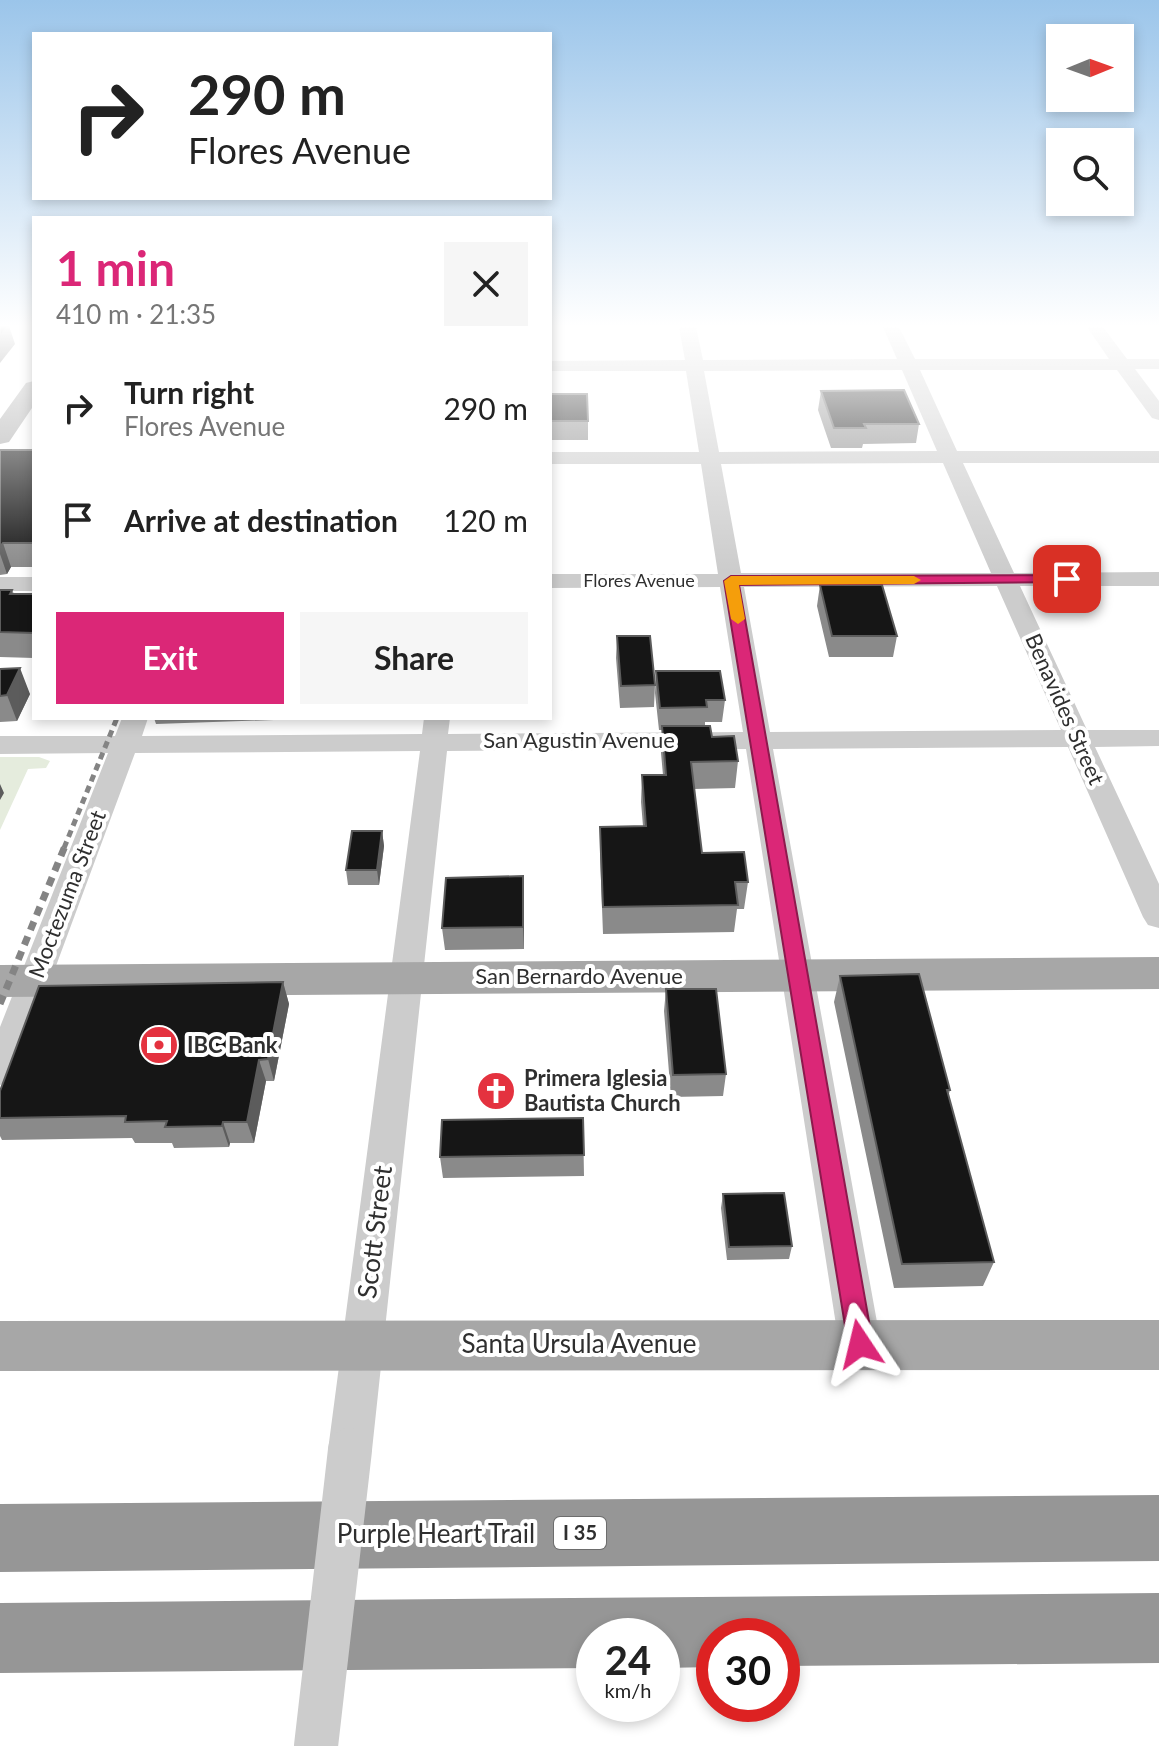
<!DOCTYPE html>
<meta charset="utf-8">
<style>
body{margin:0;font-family:Lato,sans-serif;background:#f6f6f6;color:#222;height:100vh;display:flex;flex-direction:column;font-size:30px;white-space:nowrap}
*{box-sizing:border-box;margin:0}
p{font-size:26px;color:#767676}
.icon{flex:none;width:44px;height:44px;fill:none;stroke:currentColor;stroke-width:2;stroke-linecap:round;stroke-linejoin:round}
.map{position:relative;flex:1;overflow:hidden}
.details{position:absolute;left:32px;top:216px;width:520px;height:504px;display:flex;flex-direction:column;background:#fff;border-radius:0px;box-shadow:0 4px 12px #0003}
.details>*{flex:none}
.banner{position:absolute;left:32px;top:32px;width:520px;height:168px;border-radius:0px;box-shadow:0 4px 12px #0003;background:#fff;color:#222;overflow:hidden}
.needle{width:52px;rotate:89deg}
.tools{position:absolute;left:1046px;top:24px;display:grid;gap:16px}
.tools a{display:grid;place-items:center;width:88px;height:88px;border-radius:0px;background:#fff;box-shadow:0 4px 12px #0003;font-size:40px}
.speed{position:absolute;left:576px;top:1618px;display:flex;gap:16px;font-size:40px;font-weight:700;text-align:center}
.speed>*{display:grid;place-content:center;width:104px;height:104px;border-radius:50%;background:#fff;box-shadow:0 4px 12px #0003;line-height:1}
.speed small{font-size:20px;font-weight:400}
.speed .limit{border:12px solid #d22;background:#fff;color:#111}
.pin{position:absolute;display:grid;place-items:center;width:68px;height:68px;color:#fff;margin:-34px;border-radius:16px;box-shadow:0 4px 12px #0006}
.me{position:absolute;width:88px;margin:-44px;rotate:350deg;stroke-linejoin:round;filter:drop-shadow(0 0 6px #0008)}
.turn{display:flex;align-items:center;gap:28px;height:168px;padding:0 24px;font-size:36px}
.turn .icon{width:104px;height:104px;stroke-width:2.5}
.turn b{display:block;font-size:56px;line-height:68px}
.round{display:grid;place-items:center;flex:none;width:84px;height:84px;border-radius:0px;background:#f6f6f6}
.summary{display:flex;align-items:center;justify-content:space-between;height:136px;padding:0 24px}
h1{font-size:48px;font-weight:700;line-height:60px;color:#db2777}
.button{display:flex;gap:16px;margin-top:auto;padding:16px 24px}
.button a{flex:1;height:92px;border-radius:0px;background:#db2777;color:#fff;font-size:32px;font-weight:700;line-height:92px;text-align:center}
.button a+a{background:#f6f6f6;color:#222}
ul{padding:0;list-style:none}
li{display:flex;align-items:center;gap:24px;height:112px;padding:0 24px}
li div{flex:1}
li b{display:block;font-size:30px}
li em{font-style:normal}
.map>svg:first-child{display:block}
.green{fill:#e5ecdd}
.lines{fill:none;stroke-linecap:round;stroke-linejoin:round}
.minor{fill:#ccc;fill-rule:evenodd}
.major{fill:#a7a7a7;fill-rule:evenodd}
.highway{fill:#969696;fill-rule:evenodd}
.rail-far1{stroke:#848484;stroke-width:5;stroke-dasharray:7 5;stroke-linecap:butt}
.rail{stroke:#848484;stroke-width:7;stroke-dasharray:9 7;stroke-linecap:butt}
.minor-bridge{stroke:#ccc;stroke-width:44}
.wall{fill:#8a8a8a}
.shaded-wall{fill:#5c5c5c}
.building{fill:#161616;stroke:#5c5c5c;stroke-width:2}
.route{fill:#db2777;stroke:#8e194d;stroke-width:2}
.slow{fill:#f59e0b}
.labels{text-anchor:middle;stroke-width:8;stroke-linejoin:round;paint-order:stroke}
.far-street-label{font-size:18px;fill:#2f2f2f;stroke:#fff}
.shield{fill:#fff;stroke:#6d6d6d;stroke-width:2}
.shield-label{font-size:20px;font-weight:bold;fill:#2f2f2f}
.street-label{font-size:22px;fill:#2f2f2f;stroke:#fff}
.poi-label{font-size:22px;font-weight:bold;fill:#2f2f2f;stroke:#fff;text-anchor:start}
.near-street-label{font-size:26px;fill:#2f2f2f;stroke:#fff}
</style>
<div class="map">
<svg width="1159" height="1746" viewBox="0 0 1159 1746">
<rect width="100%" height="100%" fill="#fff"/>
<path class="green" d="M 0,757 L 39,757 L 50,761 L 46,768 L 28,769 L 0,830 Z"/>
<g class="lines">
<path class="minor" d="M 679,327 L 696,327 L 703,360 L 897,359 L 883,327 L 899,327 L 915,359 L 1109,359 L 1087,327 L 1103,327 L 1127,359 L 1159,359 L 1159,369 L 1135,369 L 1159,401 L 1159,420 L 1152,418 L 1117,370 L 920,370 L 957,451 L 1159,451 L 1159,463 L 963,463 L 1014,573 L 1159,572 L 1159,586 L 1020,586 L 1087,730 L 1159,730 L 1159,746 L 1095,747 L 1159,884 L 1159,928 L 1148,925 L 1143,917 L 1068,747 L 773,749 L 881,1344 L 875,1358 L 860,1364 L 845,1358 L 839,1344 L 746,749 L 447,751 L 372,1450 L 365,1465 L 350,1472 L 335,1465 L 328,1450 L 420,751 L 135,753 L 17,1071 L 12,1081 L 0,1085 L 0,1027 L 108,753 L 0,754 L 0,736 L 115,736 L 122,718 L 148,718 L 142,736 L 422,734 L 424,718 L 450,718 L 448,734 L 743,732 L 720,587 L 550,588 L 550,574 L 718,574 L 701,464 L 550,464 L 550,452 L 699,452 L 686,371 L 550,371 L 550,361 L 685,360 ZM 902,370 L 937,451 L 719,452 L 704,371 ZM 943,463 L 991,573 L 741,573 L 721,464 ZM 997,586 L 1061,730 L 770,732 L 744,587 Z
M 0,577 L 34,577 L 34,591 L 0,591 Z"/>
<path class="major" d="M 34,381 L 34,405 L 9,442 L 0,444 L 0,419 L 26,383 Z
M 1159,957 L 1159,989 L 0,997 L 0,965 Z
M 1159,1320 L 1159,1370 L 0,1371 L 0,1321 Z"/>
<path class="highway" d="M 1159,1495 L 1159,1561 L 0,1572 L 0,1504 Z
M 1159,1593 L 1159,1663 L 782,1666 L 782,1636 L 714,1636 L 714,1667 L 662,1668 L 662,1636 L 594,1636 L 594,1668 L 0,1673 L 0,1603 Z"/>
<path class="rail-far1" d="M 64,848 L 117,718"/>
<path class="rail" d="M 0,1004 L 65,846"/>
<path class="minor-bridge" d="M 316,1746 L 350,1450"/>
</g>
<path class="wall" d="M 821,391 L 919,424 L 916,443 L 863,444 L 862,448 L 831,448 L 818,410 Z
M 550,394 L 588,421 L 588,440 L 550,440 Z
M 0,450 L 34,450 L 34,567 L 11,567 L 7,574 L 0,575 Z
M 820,585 L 897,636 L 893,657 L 829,657 L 817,606 Z
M 0,590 L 12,590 L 14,594 L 34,594 L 34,658 L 0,657 Z
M 617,636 L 655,685 L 654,707 L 620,708 L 616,658 Z
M 0,669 L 30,694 L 17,721 L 0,722 Z
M 656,671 L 725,700 L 722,722 L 705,722 L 705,726 L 712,737 L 738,761 L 735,788 L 694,789 L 702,853 L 748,882 L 744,909 L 737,909 L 734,932 L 603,934 L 600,854 L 600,827 L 643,826 L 641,802 L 642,775 L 663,775 L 661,753 L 662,730 L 659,730 L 655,693 Z
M 154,718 L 274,718 L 274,720 L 156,724 Z
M 382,831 L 384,846 L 379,885 L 348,885 L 346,870 Z
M 524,898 L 524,949 L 445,950 L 442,928 Z
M 840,976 L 950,1090 L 948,1097 L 994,1262 L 983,1286 L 894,1288 L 834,1002 Z
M 283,982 L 289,1004 L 274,1081 L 266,1081 L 254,1143 L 230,1143 L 229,1147 L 174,1148 L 172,1143 L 135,1143 L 132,1138 L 2,1140 L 0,1136 L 0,1091 Z
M 666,989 L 726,1074 L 723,1096 L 671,1097 L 664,1011 Z
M 583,1118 L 584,1176 L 443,1178 L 440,1157 Z
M 723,1194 L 792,1246 L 789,1259 L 727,1260 L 721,1208 Z"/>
<path class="shaded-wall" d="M 8,326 L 9,326 L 15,344 L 0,363 L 0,337 Z
M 3,543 L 11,567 L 7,574 L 0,554 L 0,547 Z
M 20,668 L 30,694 L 17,721 L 7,695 Z
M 0,784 L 4,793 L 0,800 Z
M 382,831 L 384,846 L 379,885 L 377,870 Z
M 523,876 L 524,898 L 524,949 L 523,927 Z
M 283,982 L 289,1004 L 274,1081 L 268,1059 Z
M 259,1060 L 266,1081 L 254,1143 L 247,1122 Z
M 223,1122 L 230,1143 L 229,1147 L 222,1126 Z"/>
<path class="building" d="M 0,326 L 8,326 L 0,337 Z
M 904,390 L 919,424 L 864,424 L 866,428 L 834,428 L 821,391 Z
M 550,394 L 587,394 L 588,421 L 550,421 Z
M 0,450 L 34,450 L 34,543 L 3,543 L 0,547 Z
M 820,585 L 882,585 L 897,636 L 832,636 Z
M 0,590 L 12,590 L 10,594 L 34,594 L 34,633 L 0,632 Z
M 617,636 L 650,636 L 655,685 L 621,686 Z
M 20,668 L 7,695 L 0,696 L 0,669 Z
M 656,671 L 720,671 L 725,700 L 706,700 L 707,707 L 660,708 Z
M 662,726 L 710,726 L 712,737 L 734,736 L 738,761 L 691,762 L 702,853 L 744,852 L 748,882 L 735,882 L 738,905 L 603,907 L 600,827 L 646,826 L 642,775 L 666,775 Z
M 352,831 L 382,831 L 377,870 L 346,870 Z
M 523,876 L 523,927 L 442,928 L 446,878 Z
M 919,974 L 950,1090 L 947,1090 L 994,1262 L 902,1264 L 840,976 Z
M 283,982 L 268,1059 L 259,1060 L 247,1122 L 223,1122 L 222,1126 L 165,1127 L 167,1121 L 125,1122 L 126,1116 L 0,1118 L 0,1091 L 39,986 Z
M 666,989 L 716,989 L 726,1074 L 673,1075 Z
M 583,1118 L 584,1155 L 440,1157 L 442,1120 Z
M 784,1193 L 792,1246 L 729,1247 L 723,1194 Z"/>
<linearGradient id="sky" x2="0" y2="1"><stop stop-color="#9bc5ea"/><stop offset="0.57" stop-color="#fff"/><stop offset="1" stop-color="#fff" stop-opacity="0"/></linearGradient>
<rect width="1159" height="571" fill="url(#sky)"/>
<path class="route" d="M 1067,575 L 1074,579 L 1072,582 L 739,585 L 873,1344 L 869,1353 L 860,1357 L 851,1353 L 848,1344 L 724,581 L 731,576 Z"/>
<path class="slow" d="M 731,576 L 914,576 L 921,580 L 914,584 L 739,585 L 745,619 L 738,624 L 731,619 L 724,581 Z"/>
<defs>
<g id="bank-disc" transform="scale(2)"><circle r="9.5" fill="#e4323f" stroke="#fff"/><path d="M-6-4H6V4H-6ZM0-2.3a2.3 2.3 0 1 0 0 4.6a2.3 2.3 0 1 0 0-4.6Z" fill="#fff"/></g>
<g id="church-disc" transform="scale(2)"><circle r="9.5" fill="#e4323f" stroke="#fff"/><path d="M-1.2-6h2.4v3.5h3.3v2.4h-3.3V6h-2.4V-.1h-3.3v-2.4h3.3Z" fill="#fff"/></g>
</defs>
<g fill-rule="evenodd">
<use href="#bank-disc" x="159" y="1045"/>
<use href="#church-disc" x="496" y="1091"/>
</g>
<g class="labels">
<g class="far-street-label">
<text x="639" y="587">Flores Avenue</text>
</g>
<rect class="shield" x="554" y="1517" width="52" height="32" rx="6"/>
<g class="shield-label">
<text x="580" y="1540">I 35</text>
</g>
<g class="street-label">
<text transform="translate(1065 709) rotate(66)" y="8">Benavides Street</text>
<text x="579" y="748">San Agustin Avenue</text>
<text transform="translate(67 894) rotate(-69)" y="8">Moctezuma Street</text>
<text x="579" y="984">San Bernardo Avenue</text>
</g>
<g class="poi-label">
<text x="187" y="1053">IBC Bank</text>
<text x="524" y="1086">Primera Iglesia<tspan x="524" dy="25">Bautista Church</tspan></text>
</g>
<g class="near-street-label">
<text transform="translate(375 1232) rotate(-83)" y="9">Scott Street</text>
<text x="579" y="1353">Santa Ursula Avenue</text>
<text x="436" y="1543">Purple Heart Trail</text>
</g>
</g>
</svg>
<div class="tools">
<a><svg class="needle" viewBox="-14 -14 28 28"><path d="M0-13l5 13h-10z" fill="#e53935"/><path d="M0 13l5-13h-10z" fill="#767676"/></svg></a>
<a><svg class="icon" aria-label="search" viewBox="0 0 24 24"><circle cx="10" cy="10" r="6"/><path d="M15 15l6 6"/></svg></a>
</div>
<div class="speed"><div>24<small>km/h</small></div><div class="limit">30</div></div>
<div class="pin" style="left:1067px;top:579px;background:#d93025"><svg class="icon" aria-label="arrive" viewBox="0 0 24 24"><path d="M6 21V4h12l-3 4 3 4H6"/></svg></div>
<svg class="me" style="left:860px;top:1344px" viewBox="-20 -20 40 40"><path d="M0-17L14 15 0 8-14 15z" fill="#db2777" stroke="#fff" stroke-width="4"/></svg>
<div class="banner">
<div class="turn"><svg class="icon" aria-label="right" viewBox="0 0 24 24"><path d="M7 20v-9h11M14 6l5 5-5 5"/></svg><div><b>290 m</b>Flores Avenue</div></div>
</div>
<section class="details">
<div class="summary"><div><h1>1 min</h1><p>410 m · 21:35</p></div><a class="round"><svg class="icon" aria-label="close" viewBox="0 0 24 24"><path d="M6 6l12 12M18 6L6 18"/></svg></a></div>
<ul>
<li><svg class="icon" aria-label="right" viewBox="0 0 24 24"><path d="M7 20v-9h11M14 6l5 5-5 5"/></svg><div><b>Turn right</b><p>Flores Avenue</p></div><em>290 m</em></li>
<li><svg class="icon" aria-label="arrive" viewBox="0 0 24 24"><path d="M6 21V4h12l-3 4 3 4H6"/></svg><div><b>Arrive at destination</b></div><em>120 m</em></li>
</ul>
<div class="button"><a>Exit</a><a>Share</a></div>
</section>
</div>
